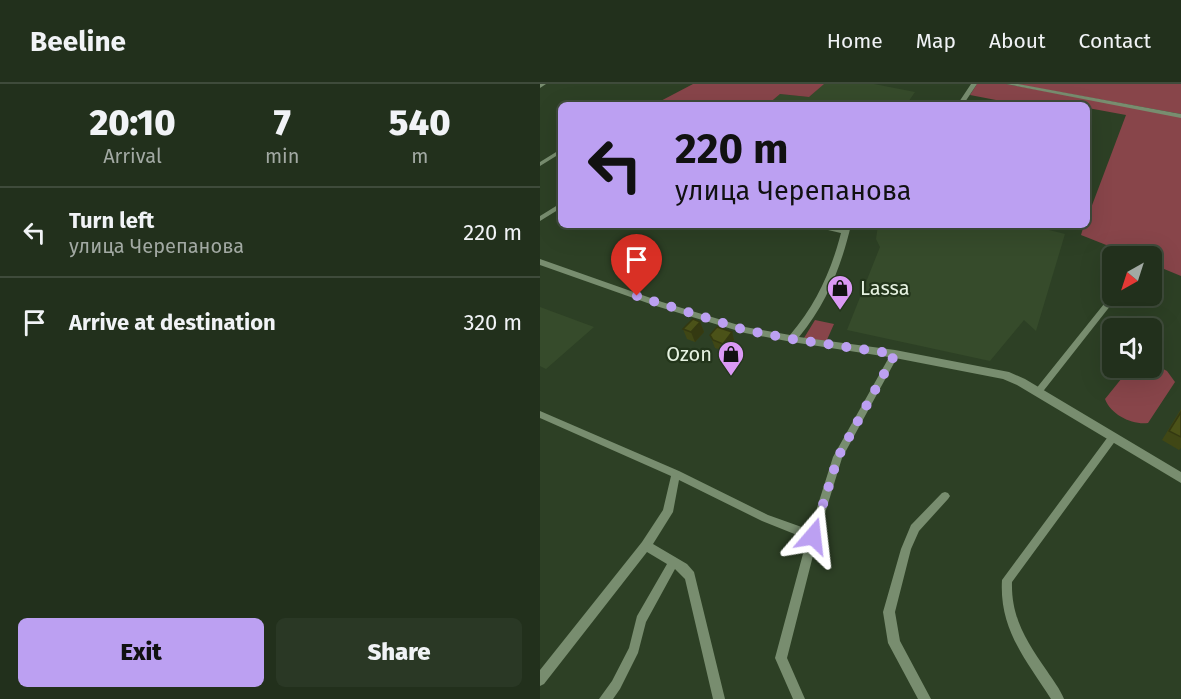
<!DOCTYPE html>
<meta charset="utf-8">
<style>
body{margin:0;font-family:"Fira Sans",sans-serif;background:#2a3825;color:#f1f3f6;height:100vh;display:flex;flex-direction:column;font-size:22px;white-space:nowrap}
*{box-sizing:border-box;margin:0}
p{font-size:20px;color:#a2a9a3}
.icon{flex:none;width:33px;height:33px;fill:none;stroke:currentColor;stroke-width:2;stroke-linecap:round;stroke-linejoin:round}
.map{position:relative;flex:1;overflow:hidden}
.side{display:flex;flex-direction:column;background:#22301c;width:540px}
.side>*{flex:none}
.guide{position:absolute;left:18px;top:18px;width:532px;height:126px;border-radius:9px;box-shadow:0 6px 24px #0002,0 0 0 2px #3f4b3b;background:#bca0f2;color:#111;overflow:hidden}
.needle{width:39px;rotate:219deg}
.buttons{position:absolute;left:562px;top:162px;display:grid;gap:12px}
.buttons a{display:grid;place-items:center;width:60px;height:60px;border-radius:9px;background:#22301c;box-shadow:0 6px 24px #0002,0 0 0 2px #3f4b3b;font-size:30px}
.pin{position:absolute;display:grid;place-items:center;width:51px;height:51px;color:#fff;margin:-62px -26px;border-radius:50% 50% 50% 0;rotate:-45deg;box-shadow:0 0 6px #0007}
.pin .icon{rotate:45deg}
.me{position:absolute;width:66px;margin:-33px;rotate:17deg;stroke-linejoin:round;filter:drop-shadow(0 0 4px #0008)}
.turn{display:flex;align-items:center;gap:21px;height:126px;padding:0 18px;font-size:27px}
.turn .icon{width:78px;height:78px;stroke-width:2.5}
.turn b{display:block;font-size:42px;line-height:51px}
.eta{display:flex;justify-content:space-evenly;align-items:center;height:102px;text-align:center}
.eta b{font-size:36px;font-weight:800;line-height:42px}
.cta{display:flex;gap:12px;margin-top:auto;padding:12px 18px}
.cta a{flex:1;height:69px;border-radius:9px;background:#bca0f2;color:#111;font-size:24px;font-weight:800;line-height:69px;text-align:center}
.cta a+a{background:#2a3825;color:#f1f3f6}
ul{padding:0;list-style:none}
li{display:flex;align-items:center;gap:18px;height:90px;padding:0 18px;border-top:2px solid #3f4b3b}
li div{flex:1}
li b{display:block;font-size:22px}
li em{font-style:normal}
header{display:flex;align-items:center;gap:36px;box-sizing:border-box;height:84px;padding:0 30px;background:#22301c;border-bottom:2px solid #3f4b3b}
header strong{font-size:28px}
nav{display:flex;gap:33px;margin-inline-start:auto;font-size:21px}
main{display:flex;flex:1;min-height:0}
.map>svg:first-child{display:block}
.built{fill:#364b2b}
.green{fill:#88454a}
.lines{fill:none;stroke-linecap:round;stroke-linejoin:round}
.street{fill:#788d6f;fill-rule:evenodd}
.secondary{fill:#788d6f;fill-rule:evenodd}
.wall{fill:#404715}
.shaded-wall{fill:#343911}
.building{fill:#4b5218;stroke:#343911;stroke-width:1.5}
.route{stroke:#bca0f2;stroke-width:10;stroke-dasharray:0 18}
.labels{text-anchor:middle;stroke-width:4.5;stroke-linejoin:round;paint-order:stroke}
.poi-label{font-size:20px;fill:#e6f2e1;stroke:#23351b;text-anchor:start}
</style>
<header>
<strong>Beeline</strong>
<nav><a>Home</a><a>Map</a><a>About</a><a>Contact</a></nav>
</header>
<main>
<section class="side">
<div class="eta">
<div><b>20:10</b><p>Arrival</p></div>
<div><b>7</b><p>min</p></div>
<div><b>540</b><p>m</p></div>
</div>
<ul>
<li><svg class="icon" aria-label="left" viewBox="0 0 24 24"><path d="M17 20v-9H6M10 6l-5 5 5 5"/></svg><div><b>Turn left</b><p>улица Черепанова</p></div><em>220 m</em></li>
<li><svg class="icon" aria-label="arrive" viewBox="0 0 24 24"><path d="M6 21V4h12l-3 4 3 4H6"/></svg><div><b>Arrive at destination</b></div><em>320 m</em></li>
</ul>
<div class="cta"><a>Exit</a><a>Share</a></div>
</section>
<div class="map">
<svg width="641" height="615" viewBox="0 0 641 615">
<rect width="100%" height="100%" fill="#2d4025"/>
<path class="built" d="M 283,0 L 334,0 L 375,8 L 366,21 L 227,21 L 240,10 L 269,13 Z
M 338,141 L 489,141 L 525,150 L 496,247 L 484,236 L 450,277 L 307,246 L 340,163 L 336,155 Z
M 0,223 L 54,243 L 6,285 L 0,282 Z"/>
<path class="green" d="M 153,0 L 284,0 L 269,13 L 240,10 L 227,21 L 113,21 Z
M 437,0 L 466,0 L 641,32 L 641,192 L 612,180 L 612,172 L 594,172 L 541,151 L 544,141 L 548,141 L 548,132 L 586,31 L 548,24 L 548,21 L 482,21 L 430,11 Z
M 474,0 L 641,0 L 641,30 Z
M 275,236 L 294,240 L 286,258 L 264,254 Z
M 612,279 L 627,287 L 635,298 L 608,339 C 592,341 571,331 565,315 L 590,284 L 612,284 Z"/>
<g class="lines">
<path class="street" d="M 21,65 L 21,69 L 0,82 L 0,78 Z
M 21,119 L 21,124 L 0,137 L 0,132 Z
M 270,141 L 281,141 L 307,147 L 308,148 L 305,150 L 271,142 Z
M 572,210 L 578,212 L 501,310 L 495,310 L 494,308 L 495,306 Z
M 355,267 L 359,270 L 302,374 L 278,452 L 247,574 L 265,615 L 253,615 L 235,574 L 267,455 L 222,437 L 139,396 L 133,428 L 113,460 L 147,480 L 154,488 L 185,615 L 173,615 L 145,495 L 135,485 L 106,538 L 98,569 L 80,605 L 73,615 L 59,615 L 72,597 L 89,564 L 97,532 L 127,480 L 107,468 L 4,600 L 0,602 L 0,586 L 102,458 L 123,426 L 131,392 L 0,334 L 0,327 L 139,387 L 228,431 L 270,446 L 293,373 L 352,268 Z
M 573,349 L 576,350 L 577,353 L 576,356 L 472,498 C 471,534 487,558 507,587 C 513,596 520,605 524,615 L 511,615 C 486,576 459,545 462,496 L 570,350 Z
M 405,408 L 408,409 L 410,412 L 408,415 L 379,447 L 371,465 L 355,528 L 360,557 L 391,615 L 378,615 L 348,559 L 343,528 L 361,465 L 371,441 L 402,409 Z"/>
<path class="secondary" d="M 0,0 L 6,0 L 0,4 Z
M 431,0 L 437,0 L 423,21 L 417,21 Z
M 466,0 L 478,0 L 641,30 L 641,34 Z
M 303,141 L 311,141 C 301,183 287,219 259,253 L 355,266 L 469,288 L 485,295 L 641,388 L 641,399 L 477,301 L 463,295 L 355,274 L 252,258 L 205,249 L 116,222 L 0,181 L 0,175 L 122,218 L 205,243 L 250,251 C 278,218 293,183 303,141 Z"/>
</g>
<path class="wall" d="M 160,238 L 164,248 L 155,258 L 147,255 L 143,245 Z
M 192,248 L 194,256 L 185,267 L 175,264 L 170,251 Z
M 641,325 L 641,364 L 639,366 L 622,356 Z"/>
<path class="shaded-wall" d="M 160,238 L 164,248 L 155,258 L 151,248 Z
M 192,248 L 194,256 L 185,267 L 183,260 Z"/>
<path class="building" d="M 153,235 L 160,238 L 151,248 L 143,245 Z
M 177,243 L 192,248 L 183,260 L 173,256 L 170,251 Z
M 641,328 L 641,353 L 629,347 Z"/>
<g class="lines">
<path class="route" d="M 97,212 L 205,246 L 252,255 L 355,270 L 298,373 L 273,452"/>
</g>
<defs>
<g id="shop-pin" transform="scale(1.35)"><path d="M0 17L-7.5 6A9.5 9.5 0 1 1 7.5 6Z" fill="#db99f5" stroke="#23351b"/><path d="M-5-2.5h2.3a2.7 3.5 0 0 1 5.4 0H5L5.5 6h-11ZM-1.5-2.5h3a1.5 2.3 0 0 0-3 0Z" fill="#111"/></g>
</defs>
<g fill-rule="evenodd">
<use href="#shop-pin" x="300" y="204"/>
<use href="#shop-pin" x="191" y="270"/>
</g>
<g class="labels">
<g class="poi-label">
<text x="320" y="211">Lassa</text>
<text x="172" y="277" text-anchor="end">Ozon</text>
</g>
</g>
</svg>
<div class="buttons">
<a><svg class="needle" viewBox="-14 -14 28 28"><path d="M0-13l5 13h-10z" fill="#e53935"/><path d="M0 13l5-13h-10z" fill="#a2a9a3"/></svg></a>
<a><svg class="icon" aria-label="sound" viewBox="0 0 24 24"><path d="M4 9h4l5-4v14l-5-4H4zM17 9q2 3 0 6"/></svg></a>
</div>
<div class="pin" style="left:97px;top:212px;background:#d93025"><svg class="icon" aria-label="arrive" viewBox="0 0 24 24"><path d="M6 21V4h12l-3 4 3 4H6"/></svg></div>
<svg class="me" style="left:273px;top:452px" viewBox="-20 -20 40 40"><path d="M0-17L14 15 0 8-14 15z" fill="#bca0f2" stroke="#fff" stroke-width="4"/></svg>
<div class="guide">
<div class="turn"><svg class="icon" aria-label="left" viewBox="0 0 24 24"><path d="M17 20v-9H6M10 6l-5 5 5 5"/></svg><div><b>220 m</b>улица Черепанова</div></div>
</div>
</div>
</main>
